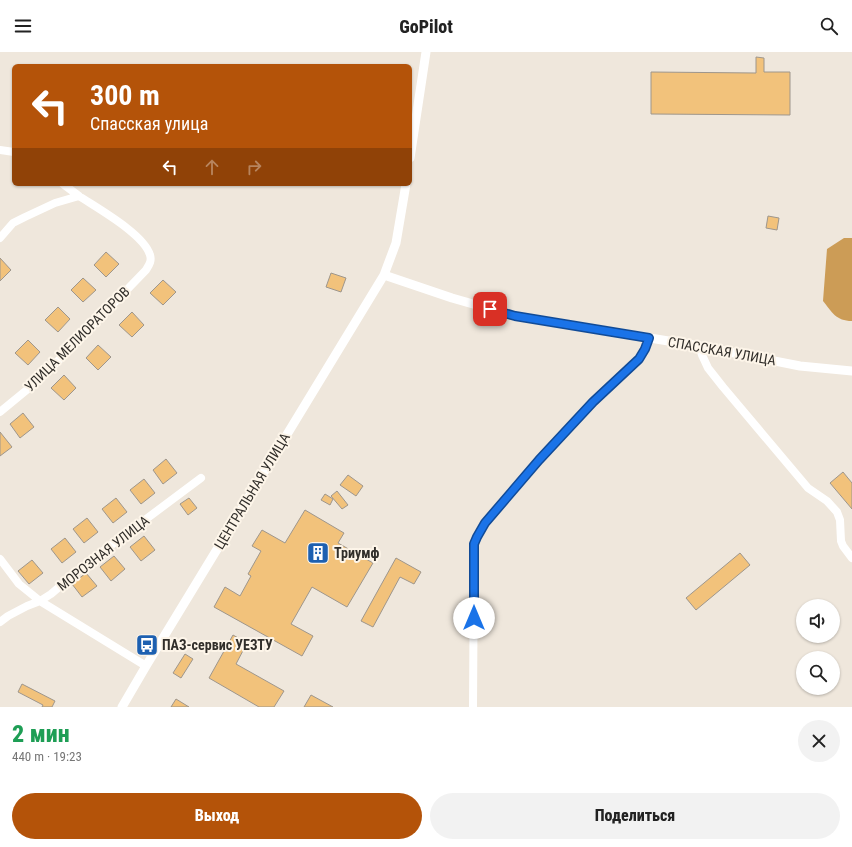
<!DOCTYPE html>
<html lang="ru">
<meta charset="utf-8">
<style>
body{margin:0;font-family:"Roboto Condensed",sans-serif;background:#f2f2f2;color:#222;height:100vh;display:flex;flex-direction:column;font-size:15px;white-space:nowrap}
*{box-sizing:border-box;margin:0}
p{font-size:13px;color:#767676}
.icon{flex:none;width:22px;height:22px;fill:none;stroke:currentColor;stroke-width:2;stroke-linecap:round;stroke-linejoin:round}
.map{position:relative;height:655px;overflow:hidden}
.panel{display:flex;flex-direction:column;background:#fff;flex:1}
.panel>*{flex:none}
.hud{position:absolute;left:12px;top:12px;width:400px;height:122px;border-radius:6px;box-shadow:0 1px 3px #0004;background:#b45309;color:#fff;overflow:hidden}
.controls{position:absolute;left:796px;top:547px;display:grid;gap:8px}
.controls a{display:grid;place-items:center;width:44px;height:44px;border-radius:50%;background:#fff;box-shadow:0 1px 3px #0004;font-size:20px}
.pin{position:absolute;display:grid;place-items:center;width:34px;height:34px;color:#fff;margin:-17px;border-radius:8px;box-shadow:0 2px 6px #0006}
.me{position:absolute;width:44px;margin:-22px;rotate:0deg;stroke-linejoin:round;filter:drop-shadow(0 0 3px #0008)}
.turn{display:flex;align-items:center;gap:14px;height:84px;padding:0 12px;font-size:18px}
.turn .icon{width:52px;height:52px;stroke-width:2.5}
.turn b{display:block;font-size:28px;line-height:34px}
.lanes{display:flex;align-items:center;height:38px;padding:0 12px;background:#0003;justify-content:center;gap:20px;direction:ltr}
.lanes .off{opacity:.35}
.round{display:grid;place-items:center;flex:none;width:42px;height:42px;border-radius:21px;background:#f2f2f2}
.headline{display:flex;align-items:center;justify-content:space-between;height:68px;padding:0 12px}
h1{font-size:24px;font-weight:800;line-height:30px;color:#1e9e55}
.primary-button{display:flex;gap:8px;margin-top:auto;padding:8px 12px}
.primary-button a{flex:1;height:46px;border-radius:24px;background:#b45309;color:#fff;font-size:16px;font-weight:800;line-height:46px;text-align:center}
.primary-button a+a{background:#f2f2f2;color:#222}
header{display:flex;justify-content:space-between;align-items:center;height:52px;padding:0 12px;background:#fff;font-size:18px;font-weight:800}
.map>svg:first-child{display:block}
.forest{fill:#cc9c56}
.building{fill:#f2c27b;stroke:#9e968c}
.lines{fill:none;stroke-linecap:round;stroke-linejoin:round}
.minor{stroke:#fff;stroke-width:8}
.tertiary{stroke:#fff;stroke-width:9}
.route-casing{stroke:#114b97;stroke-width:10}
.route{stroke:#1a73e8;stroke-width:7}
.labels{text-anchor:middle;stroke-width:4;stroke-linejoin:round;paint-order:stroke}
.street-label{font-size:14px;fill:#312e2a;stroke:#fdf5e9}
.poi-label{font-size:14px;font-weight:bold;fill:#312e2a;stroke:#fdf5e9;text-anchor:start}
</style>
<header><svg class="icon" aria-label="menu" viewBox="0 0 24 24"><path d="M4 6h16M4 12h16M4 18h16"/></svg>GoPilot<svg class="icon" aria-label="search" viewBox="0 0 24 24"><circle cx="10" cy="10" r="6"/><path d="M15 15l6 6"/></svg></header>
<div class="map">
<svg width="852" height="655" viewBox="0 0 852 655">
<rect width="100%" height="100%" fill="#efe7dc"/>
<path class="forest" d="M 844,186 L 852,186 L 852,269 C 836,269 832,260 823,249 L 827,197 Z"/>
<path class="building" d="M 756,5 L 764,6 L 764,20 L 790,20 L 790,63 L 651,62 L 651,20 L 756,21 Z
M 768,164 L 779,166 L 777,178 L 766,176 Z
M 106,200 L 119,212 L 106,225 L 94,213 Z
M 0,206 L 11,218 L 0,229 Z
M 331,221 L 346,226 L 341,240 L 326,235 Z
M 83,226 L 96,238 L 83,250 L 71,238 Z
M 163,228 L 176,240 L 163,253 L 150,241 Z
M 58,255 L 70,267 L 58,280 L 45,268 Z
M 132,260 L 144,273 L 132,285 L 119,273 Z
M 28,288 L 40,300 L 28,313 L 15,301 Z
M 98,293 L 111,305 L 98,318 L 86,306 Z
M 64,323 L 76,336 L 64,348 L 51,336 Z
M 23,361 L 34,375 L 20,386 L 10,372 Z
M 0,380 L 12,395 L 0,404 Z
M 166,407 L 177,421 L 163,432 L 153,418 Z
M 843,420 L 852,431 L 852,457 L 830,431 Z
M 348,423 L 363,434 L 356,444 L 340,433 Z
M 144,427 L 155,441 L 141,452 L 130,438 Z
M 337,439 L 348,453 L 342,457 L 331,444 Z
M 325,442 L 333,447 L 330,453 L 321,448 Z
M 116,446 L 127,460 L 113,471 L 102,457 Z
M 189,446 L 197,456 L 188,463 L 180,452 Z
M 305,458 L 344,481 L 338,491 L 373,511 L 347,555 L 312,535 L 291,572 L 313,584 L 302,604 L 214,555 L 225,535 L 240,544 L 251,524 L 248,522 L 261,499 L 252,494 L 262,478 L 285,491 Z
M 87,466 L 98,480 L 84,491 L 73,477 Z
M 144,484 L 155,498 L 141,509 L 130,495 Z
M 65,486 L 76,500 L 62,511 L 51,497 Z
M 740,501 L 750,513 L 696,558 L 686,546 Z
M 114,504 L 125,517 L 111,529 L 100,515 Z
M 396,506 L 421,520 L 414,532 L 400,525 L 373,575 L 361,569 Z
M 32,508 L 43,521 L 29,532 L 18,519 Z
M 86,521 L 97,534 L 82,545 L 72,532 Z
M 233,583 L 247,591 L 236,612 L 284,639 L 274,655 L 259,655 L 209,626 Z
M 185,602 L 193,607 L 181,626 L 173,621 Z
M 22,632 L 55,649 L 52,655 L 42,655 L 43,653 L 18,640 Z
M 311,643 L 333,655 L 304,655 Z
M 176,647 L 189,655 L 171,655 Z"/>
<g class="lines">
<path class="minor" d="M 0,98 L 14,100
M 63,132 L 79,144
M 0,186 L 13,171 L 25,165 L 55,151 L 79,144 C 97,156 144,182 150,203 C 152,209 149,213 146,218 L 62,305 L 34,332 L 0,360
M 699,294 L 702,303 L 708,316 L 723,335 L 808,436 L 827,449 L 837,460 L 840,468 L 841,489 L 843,494 L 852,506
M 0,507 L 19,532 L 40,549 L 146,614
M 0,570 L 8,564 L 27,554 L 40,549 L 51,542 L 78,519 L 106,497 L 201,426
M 473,655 L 474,492 L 477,485 L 485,471 L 539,408 L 593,349 L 639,307 L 645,297 L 649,286"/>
<path class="tertiary" d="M 410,106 L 426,0
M 384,223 L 452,246 L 515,264 L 699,294 L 800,314 L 852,319
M 122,655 L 146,614 L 384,223 L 396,191 L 406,132"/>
</g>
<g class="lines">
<g class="route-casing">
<path id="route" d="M 474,566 L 474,492 L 477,485 L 485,471 L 539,408 L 593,350 L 639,307 L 645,297 L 649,286 L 515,264 L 490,257"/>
</g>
<use href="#route" class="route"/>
</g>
<defs>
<g id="building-square" transform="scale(1.15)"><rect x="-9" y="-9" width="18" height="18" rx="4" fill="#1d60b1" stroke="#fdf5e9"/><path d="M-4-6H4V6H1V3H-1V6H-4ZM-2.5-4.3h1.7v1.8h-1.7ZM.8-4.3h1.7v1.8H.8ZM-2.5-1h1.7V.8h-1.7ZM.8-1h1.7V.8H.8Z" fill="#fff"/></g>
<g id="bus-square" transform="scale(1.15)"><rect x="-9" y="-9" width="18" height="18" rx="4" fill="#1d60b1" stroke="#fdf5e9"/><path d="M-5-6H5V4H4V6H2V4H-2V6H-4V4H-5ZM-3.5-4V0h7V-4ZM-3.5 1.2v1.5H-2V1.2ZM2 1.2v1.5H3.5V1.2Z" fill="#fff"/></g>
</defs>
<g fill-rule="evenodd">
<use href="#building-square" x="318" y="501"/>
<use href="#bus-square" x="147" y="593"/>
</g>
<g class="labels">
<g class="street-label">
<text transform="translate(77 287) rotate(-45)" y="5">УЛИЦА МЕЛИОРАТОРОВ</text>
<text transform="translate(722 299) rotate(10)" y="5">СПАССКАЯ УЛИЦА</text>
<text transform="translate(252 439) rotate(-59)" y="5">ЦЕНТРАЛЬНАЯ УЛИЦА</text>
<text transform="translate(103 501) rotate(-38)" y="5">МОРОЗНАЯ УЛИЦА</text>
</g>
<g class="poi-label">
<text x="334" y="506">Триумф</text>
<text x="162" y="598">ПАЗ-сервис УЕЗТУ</text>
</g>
</g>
</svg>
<div class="controls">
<a><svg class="icon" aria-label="sound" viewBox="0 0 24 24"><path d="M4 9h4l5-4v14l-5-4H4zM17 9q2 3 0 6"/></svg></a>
<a><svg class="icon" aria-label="search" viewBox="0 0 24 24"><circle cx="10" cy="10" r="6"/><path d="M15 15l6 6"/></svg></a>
</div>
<div class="pin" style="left:490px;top:257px;background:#d93025"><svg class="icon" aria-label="arrive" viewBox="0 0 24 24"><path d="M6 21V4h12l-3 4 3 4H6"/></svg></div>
<svg class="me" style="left:474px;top:566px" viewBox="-20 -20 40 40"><circle r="19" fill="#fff"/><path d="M0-13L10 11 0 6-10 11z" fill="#1a73e8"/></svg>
<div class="hud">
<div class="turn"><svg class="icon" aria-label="left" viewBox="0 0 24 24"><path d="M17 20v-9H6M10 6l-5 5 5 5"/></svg><div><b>300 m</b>Спасская улица</div></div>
<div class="lanes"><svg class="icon" aria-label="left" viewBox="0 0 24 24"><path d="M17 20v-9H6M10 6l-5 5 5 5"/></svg><svg class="icon off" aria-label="ahead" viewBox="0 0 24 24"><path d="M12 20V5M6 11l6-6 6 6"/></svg><svg class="icon off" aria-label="right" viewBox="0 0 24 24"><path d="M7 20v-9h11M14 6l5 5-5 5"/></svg></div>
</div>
</div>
<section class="panel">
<div class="headline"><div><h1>2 мин</h1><p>440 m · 19:23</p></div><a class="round"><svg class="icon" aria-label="close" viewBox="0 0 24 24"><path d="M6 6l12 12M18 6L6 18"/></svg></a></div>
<div class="primary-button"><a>Выход</a><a>Поделиться</a></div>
</section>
